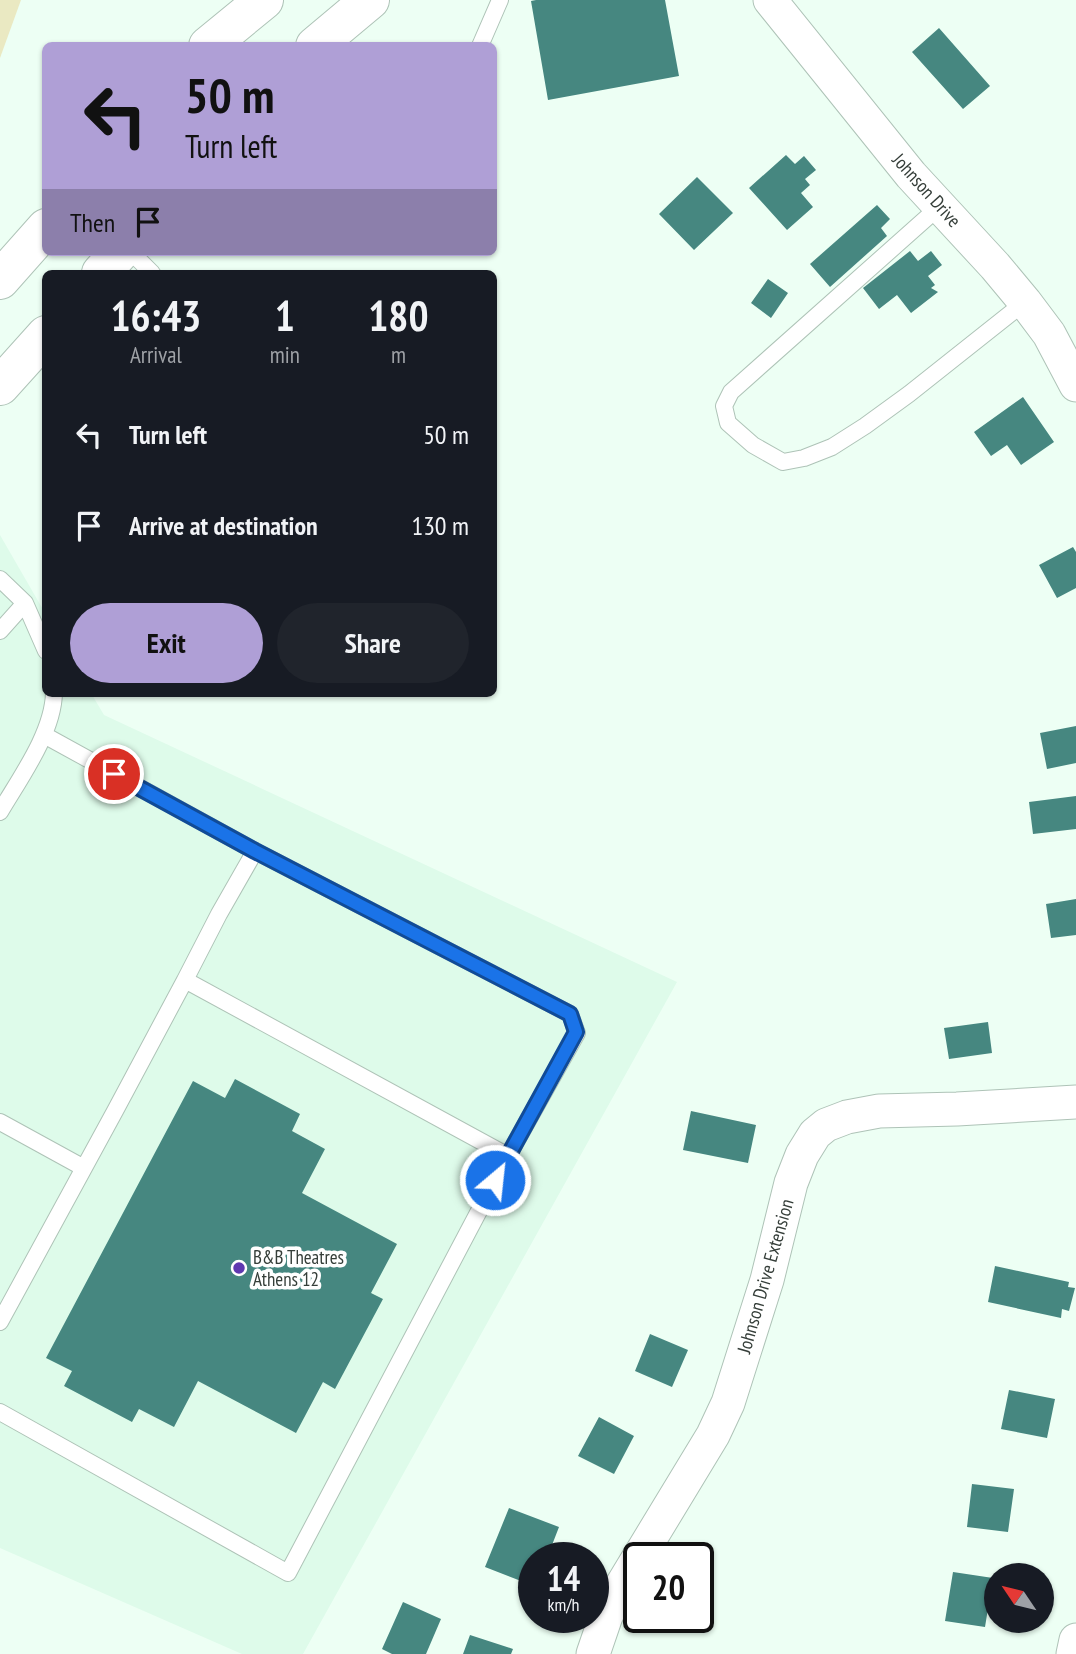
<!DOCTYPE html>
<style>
body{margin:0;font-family:"PT Sans Narrow",sans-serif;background:#20242c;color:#f1f3f6;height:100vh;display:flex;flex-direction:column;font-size:26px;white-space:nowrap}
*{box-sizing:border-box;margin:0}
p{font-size:23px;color:#9ea1a6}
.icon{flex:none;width:38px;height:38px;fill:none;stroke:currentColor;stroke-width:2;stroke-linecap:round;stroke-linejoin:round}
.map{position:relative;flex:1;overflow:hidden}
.drawer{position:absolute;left:42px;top:270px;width:455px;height:427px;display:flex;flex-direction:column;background:#171b24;border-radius:10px;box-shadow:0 2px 5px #0004}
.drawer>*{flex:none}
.banner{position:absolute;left:42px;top:42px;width:455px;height:214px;border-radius:10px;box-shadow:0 2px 5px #0004;background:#af9fd6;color:#111;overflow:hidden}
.needle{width:46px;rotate:305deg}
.buttons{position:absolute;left:984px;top:1563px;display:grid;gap:14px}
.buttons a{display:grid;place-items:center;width:70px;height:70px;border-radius:50%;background:#171b24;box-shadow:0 2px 5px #0004;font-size:35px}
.speed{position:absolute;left:518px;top:1542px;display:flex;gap:14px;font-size:35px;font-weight:700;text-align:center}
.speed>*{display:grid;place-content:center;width:91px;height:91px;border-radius:50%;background:#171b24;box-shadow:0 2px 5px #0004;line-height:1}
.speed small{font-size:18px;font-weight:400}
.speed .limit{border:4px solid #111;border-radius:10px;background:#fff;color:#111}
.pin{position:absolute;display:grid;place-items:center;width:60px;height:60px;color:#fff;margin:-30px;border:4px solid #fff;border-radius:50%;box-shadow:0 2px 7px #0007}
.me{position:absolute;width:77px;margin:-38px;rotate:28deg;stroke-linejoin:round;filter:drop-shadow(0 0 5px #0008)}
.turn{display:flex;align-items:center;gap:24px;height:147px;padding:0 28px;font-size:32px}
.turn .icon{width:91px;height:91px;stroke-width:2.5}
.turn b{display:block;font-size:49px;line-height:60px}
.then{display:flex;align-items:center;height:66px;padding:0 28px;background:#0003;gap:14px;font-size:26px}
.eta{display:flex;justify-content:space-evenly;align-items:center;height:119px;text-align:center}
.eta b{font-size:42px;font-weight:700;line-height:49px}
.primary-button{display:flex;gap:14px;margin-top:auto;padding:14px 28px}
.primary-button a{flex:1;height:80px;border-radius:42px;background:#af9fd6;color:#111;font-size:28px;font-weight:700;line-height:80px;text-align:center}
.primary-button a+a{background:#20242c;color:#f1f3f6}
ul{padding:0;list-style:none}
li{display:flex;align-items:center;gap:21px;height:91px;padding:0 28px}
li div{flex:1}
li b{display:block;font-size:26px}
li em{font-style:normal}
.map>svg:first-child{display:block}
.built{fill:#defbea}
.green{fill:#eae9c2}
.building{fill:#468780}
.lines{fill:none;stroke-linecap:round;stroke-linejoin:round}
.service-casing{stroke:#aec3b7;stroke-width:18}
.minor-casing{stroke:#aec3b7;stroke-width:35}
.trunk-casing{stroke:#aec3b7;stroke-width:40}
.service{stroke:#fff;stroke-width:16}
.minor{stroke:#fff;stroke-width:33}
.trunk{stroke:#fff;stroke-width:38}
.route-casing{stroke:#114b97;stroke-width:18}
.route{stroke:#1a73e8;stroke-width:12}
.poi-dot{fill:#5f38b0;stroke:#fff;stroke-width:2.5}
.labels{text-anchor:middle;stroke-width:7;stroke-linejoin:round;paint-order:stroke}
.street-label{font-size:19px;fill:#353e39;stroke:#fff}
.poi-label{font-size:19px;fill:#353e39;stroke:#fff;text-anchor:start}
</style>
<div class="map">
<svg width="1076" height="1654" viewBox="0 0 1076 1654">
<rect width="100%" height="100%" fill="#edfff4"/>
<path class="built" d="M 0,535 L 45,613 L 46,693 L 91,693 L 104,715 L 677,982 L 303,1654 L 242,1654 L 0,1548 Z"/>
<path class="green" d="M 0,0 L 21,0 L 0,58 Z"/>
<path class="building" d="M 536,0 L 665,0 L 679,76 L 548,100 L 531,1 Z
M 939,28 L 990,86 L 963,109 L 912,52 Z
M 786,155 L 795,164 L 804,156 L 816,170 L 805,179 L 810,185 L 801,193 L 813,207 L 787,230 L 749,188 Z
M 697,177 L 733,213 L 694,250 L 659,214 Z
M 877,205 L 890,219 L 881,228 L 887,236 L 830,287 L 810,264 Z
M 910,251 L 918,261 L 931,251 L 942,265 L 928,276 L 935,285 L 931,288 L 938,292 L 911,313 L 897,295 L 879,309 L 863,288 Z
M 768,279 L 788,293 L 771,318 L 751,303 Z
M 1023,397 L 1054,442 L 1021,465 L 1007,445 L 991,456 L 974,432 Z
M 1073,547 L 1076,552 L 1076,588 L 1057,598 L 1039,565 Z
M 1076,726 L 1076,763 L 1047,769 L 1040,733 Z
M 1076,796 L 1076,829 L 1033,834 L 1029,802 Z
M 1076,899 L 1076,935 L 1051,938 L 1046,904 Z
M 988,1022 L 992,1053 L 949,1059 L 944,1028 Z
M 235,1079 L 300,1114 L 292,1131 L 325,1149 L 302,1193 L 397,1244 L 371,1293 L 383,1299 L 335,1389 L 323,1382 L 296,1433 L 198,1381 L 174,1427 L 139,1409 L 132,1422 L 64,1386 L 72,1371 L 46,1358 L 193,1081 L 225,1098 Z
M 691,1111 L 756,1125 L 748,1163 L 683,1150 Z
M 995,1266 L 1069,1282 L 1068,1287 L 1075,1288 L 1069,1311 L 1062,1309 L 1061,1318 L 988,1302 Z
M 650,1334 L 688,1350 L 672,1387 L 635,1371 Z
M 1009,1390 L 1055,1399 L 1047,1438 L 1001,1429 Z
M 599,1417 L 634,1436 L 614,1474 L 578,1456 Z
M 972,1484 L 1014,1489 L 1008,1532 L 967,1527 Z
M 509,1508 L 559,1527 L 547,1558 L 534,1558 L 534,1586 L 485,1567 Z
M 953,1572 L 993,1578 L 985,1627 L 945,1621 Z
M 403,1602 L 441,1619 L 426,1654 L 392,1654 L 382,1649 Z
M 470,1635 L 513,1649 L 511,1654 L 463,1654 Z"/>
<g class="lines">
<g class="service-casing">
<path id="service" d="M 480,46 L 500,0
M 940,206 L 731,392 L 724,406 L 728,423 L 753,445 L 783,462 L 804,458 L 832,447 L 865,426 L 909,394 L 1025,302
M 131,252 L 152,273
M 0,579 L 25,603 L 46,651
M 0,631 L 25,603
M 44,735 L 255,851 L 219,914 L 185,980
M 0,812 C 20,778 53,733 54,693
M 255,851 L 570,1014 L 577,1033 L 508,1156
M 0,1122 L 84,1168
M 0,1322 L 115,1111 L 185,980 L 508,1156 L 288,1573 L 0,1412"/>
</g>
<g class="minor-casing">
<path id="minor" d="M 770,0 L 911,175 L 995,266 L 1025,302 L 1049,334 L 1076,385
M 593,1654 L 606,1616 L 622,1585 L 713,1435 L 728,1403 L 767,1280 L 791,1183 L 802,1155 L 815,1134 L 826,1125 L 847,1117 L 879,1111 L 957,1109 L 1076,1102
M 1073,1654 L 1076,1640"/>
</g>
<g class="trunk-casing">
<path id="trunk" d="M 208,46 L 264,0
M 315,46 L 370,0
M 101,273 L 120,252
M 0,280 L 46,228
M 0,386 L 46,335"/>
</g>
<use href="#service" class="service"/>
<use href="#minor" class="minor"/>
<use href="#trunk" class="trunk"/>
</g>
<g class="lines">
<g class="route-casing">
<path id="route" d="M 114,774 L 255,851 L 570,1014 L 576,1032 L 495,1180"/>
</g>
<use href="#route" class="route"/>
</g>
<circle class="poi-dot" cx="239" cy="1268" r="7"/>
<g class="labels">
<g class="street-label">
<text transform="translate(927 190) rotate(48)" y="7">Johnson Drive</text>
<text transform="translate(765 1276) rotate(-74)" y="7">Johnson Drive Extension</text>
</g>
<g class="poi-label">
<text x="253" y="1264">B&amp;B Theatres<tspan x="253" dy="22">Athens 12</tspan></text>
</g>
</g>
</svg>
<div class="buttons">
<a><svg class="needle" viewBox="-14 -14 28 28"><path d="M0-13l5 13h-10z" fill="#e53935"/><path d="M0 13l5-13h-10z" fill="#9ea1a6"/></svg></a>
</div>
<div class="speed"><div>14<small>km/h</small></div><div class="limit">20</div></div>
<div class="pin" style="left:114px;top:774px;background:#d93025"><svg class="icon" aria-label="arrive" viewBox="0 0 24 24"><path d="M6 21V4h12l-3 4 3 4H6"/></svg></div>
<svg class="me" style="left:495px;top:1180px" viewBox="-20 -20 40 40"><circle r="17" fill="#1a73e8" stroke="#fff" stroke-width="3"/><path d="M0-11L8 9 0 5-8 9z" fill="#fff"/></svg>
<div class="banner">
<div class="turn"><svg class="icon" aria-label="left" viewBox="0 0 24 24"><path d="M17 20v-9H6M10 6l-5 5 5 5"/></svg><div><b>50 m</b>Turn left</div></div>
<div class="then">Then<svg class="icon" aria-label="arrive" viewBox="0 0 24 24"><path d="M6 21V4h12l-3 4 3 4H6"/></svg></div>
</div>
<section class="drawer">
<div class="eta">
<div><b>16:43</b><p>Arrival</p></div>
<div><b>1</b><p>min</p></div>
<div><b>180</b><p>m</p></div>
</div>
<ul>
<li><svg class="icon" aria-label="left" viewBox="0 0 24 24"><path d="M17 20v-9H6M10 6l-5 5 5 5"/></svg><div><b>Turn left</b></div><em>50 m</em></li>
<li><svg class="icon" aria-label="arrive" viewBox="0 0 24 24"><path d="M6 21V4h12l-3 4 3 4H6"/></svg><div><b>Arrive at destination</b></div><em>130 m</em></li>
</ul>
<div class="primary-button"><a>Exit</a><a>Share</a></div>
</section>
</div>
